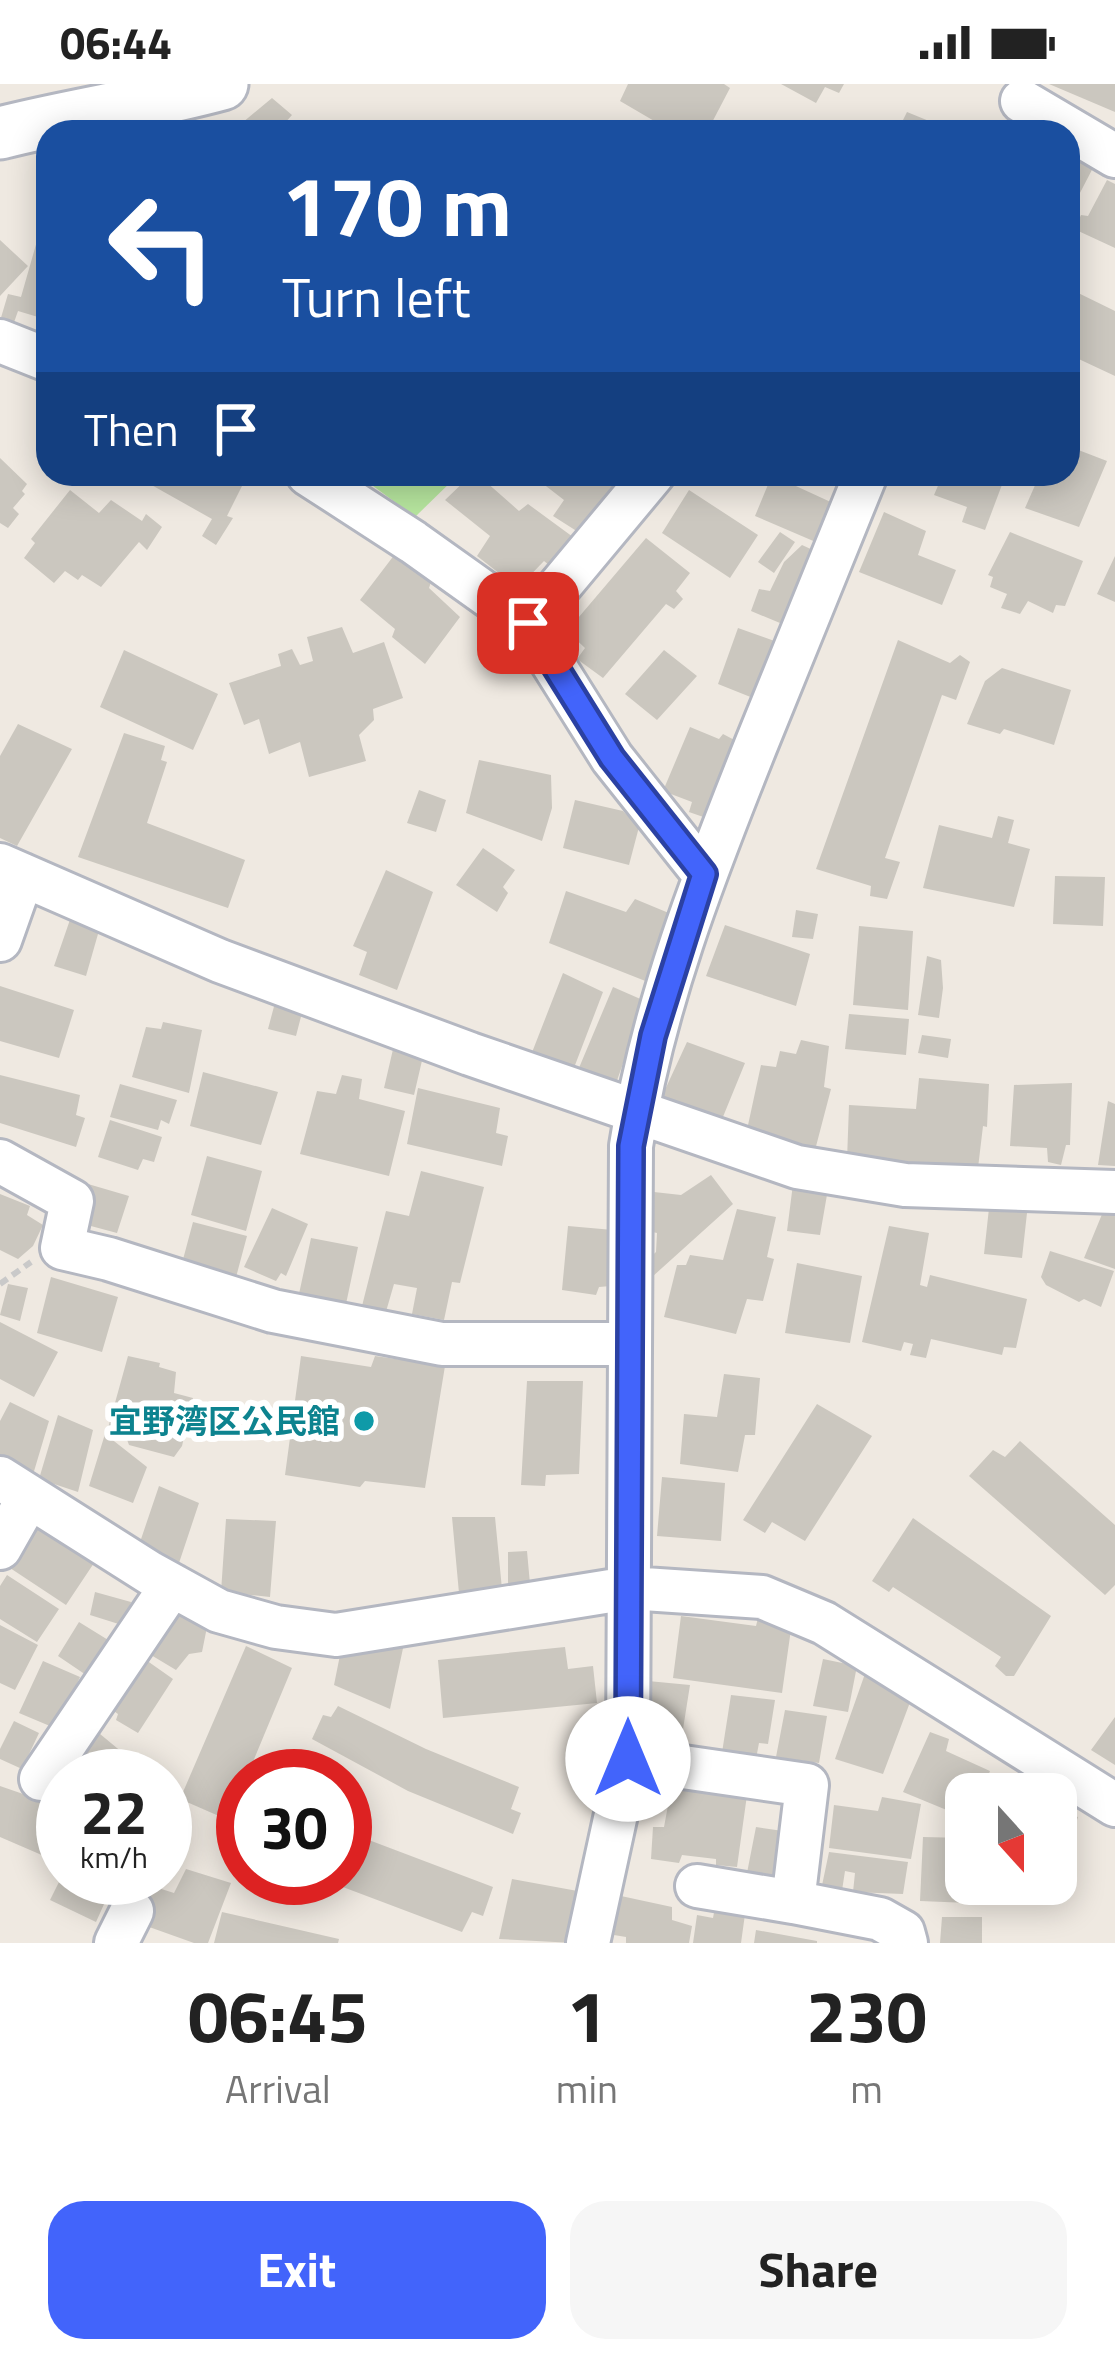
<!DOCTYPE html>
<meta charset="utf-8">
<style>
body{margin:0;font-family:"Titillium Web","Noto Sans JP",sans-serif;background:#f6f6f6;color:#222;height:100vh;display:flex;flex-direction:column;font-size:45px;white-space:nowrap}
*{box-sizing:border-box;margin:0}
p{font-size:39px;color:#767676}
.icon{flex:none;width:66px;height:66px;fill:none;stroke:currentColor;stroke-width:2;stroke-linecap:round;stroke-linejoin:round}
.map{position:relative;height:1859px;overflow:hidden}
.side{display:flex;flex-direction:column;background:#fff;flex:1}
.side>*{flex:none}
.banner{position:absolute;left:36px;top:36px;width:1044px;height:366px;border-radius:36px;box-shadow:0 6px 30px #0003;background:#1a4fa0;color:#fff;overflow:hidden}
.needle{width:78px;rotate:159deg}
.controls{position:absolute;left:945px;top:1689px;display:grid;gap:24px}
.controls a{display:grid;place-items:center;width:132px;height:132px;border-radius:24px;background:#fff;box-shadow:0 6px 30px #0003;font-size:60px}
.speed{position:absolute;left:36px;top:1665px;display:flex;gap:24px;font-size:60px;font-weight:700;text-align:center}
.speed>*{display:grid;place-content:center;width:156px;height:156px;border-radius:50%;background:#fff;box-shadow:0 6px 30px #0003;line-height:1}
.speed small{font-size:30px;font-weight:400}
.speed .limit{border:18px solid #d22;background:#fff;color:#111}
.pin{position:absolute;display:grid;place-items:center;width:102px;height:102px;color:#fff;margin:-51px;border-radius:24px;box-shadow:0 6px 18px #0006}
.me{position:absolute;width:132px;margin:-66px;rotate:0deg;stroke-linejoin:round;filter:drop-shadow(0 0 9px #0008)}
.turn{display:flex;align-items:center;gap:42px;height:252px;padding:0 48px;font-size:54px}
.turn .icon{width:156px;height:156px;stroke-width:2.5}
.turn b{display:block;font-size:84px;line-height:102px}
.then{display:flex;align-items:center;height:114px;padding:0 48px;background:#0003;gap:24px;font-size:45px}
.eta{display:flex;justify-content:space-evenly;align-items:center;height:204px;text-align:center}
.eta b{font-size:72px;font-weight:700;line-height:84px}
.primary-button{display:flex;gap:24px;margin-top:auto;padding:24px 48px}
.primary-button a{flex:1;height:138px;border-radius:36px;background:#4264fb;color:#fff;font-size:48px;font-weight:700;line-height:138px;text-align:center}
.primary-button a+a{background:#f6f6f6;color:#222}
.status{display:flex;justify-content:space-between;align-items:center;height:84px;padding:0 60px;background:#fff;direction:ltr}
.status svg{height:33px;fill:currentColor}
.map>svg:first-child{display:block}
.green{fill:#b6e59e}
.building{fill:#cbc7bf}
.lines{fill:none;stroke-linecap:round;stroke-linejoin:round}
.minor-casing{stroke:#b4b7c1;stroke-width:48}
.tertiary-casing{stroke:#b4b7c1;stroke-width:57}
.path{stroke:#c9c9c9;stroke-width:6;stroke-dasharray:9 6;stroke-linecap:butt}
.minor{stroke:#fff;stroke-width:42}
.tertiary{stroke:#fff;stroke-width:51}
.route-casing{stroke:#2b41a3;stroke-width:30}
.route{stroke:#4264fb;stroke-width:21}
.culture-dot{fill:#0f9aa8;stroke:#fff;stroke-width:4.5}
.labels{text-anchor:middle;stroke-width:12;stroke-linejoin:round;paint-order:stroke}
.culture-label{font-size:33px;font-weight:bold;fill:#0d838f;stroke:#fff;text-anchor:end}
</style>
<div class="status"><b>06:44</b><svg viewBox="0 0 49 12"><path d="M0 12V9h3v3zM5 12V6h3v6zM10 12V3h3v9zM15 12V0h3v12zM26 1h20v11H26zM47 4h2v5h-2z"/></svg></div>
<div class="map">
<svg width="1115" height="1859" viewBox="0 0 1115 1859">
<rect width="100%" height="100%" fill="#efe9e1"/>
<path class="green" d="M 357,390 L 459,390 L 415,433 Z"/>
<path class="building" d="M 628,0 L 724,0 L 730,4 L 707,48 L 682,44 L 673,48 L 620,17 Z
M 781,0 L 844,0 L 839,9 L 825,3 L 816,19 Z
M 1049,0 L 1115,0 L 1115,28 Z
M 272,14 L 292,31 L 277,48 L 210,48 L 242,39 Z
M 907,28 L 956,48 L 897,48 Z
M 1068,66 L 1095,80 L 1068,132 Z
M 1107,96 L 1115,100 L 1115,164 L 1074,145 L 1081,131 L 1088,132 Z
M 0,156 L 28,182 L 0,212 Z
M 37,157 L 48,161 L 48,236 L 18,227 L 12,244 L 0,237 L 8,210 L 21,213 Z
M 1068,204 L 1115,227 L 1115,292 L 1068,270 Z
M 1068,362 L 1107,377 L 1079,443 L 1025,424 L 1040,390 L 1068,390 Z
M 0,374 L 27,400 L 22,407 L 25,410 L 13,424 L 19,430 L 8,444 L 0,439 Z
M 132,390 L 248,390 L 227,432 L 233,434 L 216,461 L 202,452 L 212,435 Z
M 472,390 L 477,390 L 519,427 L 528,420 L 573,453 L 549,481 L 544,477 L 518,504 L 477,472 L 490,452 L 445,416 Z
M 550,390 L 631,390 L 586,453 L 553,432 L 564,416 L 542,399 Z
M 803,390 L 850,390 L 844,405 Z
M 943,390 L 1006,390 L 985,446 L 962,438 L 967,423 L 934,411 Z
M 772,391 L 835,420 L 818,459 L 755,432 Z
M 70,406 L 99,429 L 111,416 L 142,437 L 146,430 L 162,443 L 147,466 L 139,458 L 101,503 L 82,491 L 78,496 L 65,487 L 54,499 L 24,474 L 35,459 L 31,455 Z
M 689,406 L 758,451 L 730,494 L 662,449 Z
M 884,428 L 926,447 L 918,471 L 956,486 L 942,521 L 859,488 Z
M 780,448 L 795,458 L 774,489 L 758,478 Z
M 1010,448 L 1083,477 L 1065,522 L 1056,521 L 1053,529 L 1028,517 L 1020,530 L 1001,524 L 1007,510 L 990,503 L 993,493 L 988,491 Z
M 646,454 L 690,489 L 676,507 L 683,515 L 674,525 L 666,520 L 603,594 L 577,575 L 585,564 L 567,547 Z
M 802,461 L 815,467 L 792,544 L 751,527 L 759,505 L 770,507 L 784,478 Z
M 395,470 L 432,495 L 429,504 L 460,533 L 425,580 L 392,553 L 395,545 L 360,516 Z
M 1115,472 L 1115,518 L 1097,510 Z
M 342,543 L 353,569 L 384,558 L 403,614 L 373,625 L 374,636 L 359,651 L 366,677 L 309,693 L 300,658 L 269,670 L 259,635 L 244,641 L 229,599 L 281,582 L 278,570 L 292,565 L 300,581 L 313,577 L 307,553 Z
M 738,544 L 780,559 L 763,618 L 718,600 Z
M 898,556 L 950,579 L 960,571 L 970,578 L 956,616 L 942,611 L 885,774 L 900,778 L 887,815 L 870,812 L 871,802 L 816,785 Z
M 124,566 L 218,610 L 193,666 L 100,623 Z
M 664,566 L 697,592 L 657,636 L 625,610 Z
M 1002,584 L 1071,606 L 1054,661 L 1004,645 L 1000,650 L 967,640 L 985,597 Z
M 18,640 L 72,665 L 17,762 L 0,754 L 0,672 Z
M 690,643 L 719,655 L 723,650 L 742,660 L 712,736 L 689,728 L 692,718 L 663,707 Z
M 124,649 L 165,662 L 161,676 L 167,678 L 147,739 L 245,776 L 228,824 L 78,773 Z
M 479,676 L 551,691 L 552,724 L 542,757 L 466,729 Z
M 419,706 L 446,716 L 436,748 L 407,739 Z
M 575,716 L 623,727 L 639,743 L 629,781 L 563,764 Z
M 998,732 L 1014,736 L 1008,759 L 1030,765 L 1014,823 L 923,804 L 939,741 L 992,754 Z
M 483,764 L 515,786 L 503,803 L 508,809 L 497,828 L 456,801 Z
M 386,786 L 433,808 L 397,906 L 359,891 L 367,868 L 353,862 Z
M 1055,792 L 1105,793 L 1103,842 L 1053,840 Z
M 566,807 L 626,828 L 635,815 L 676,832 L 653,900 L 549,859 Z
M 796,826 L 818,830 L 813,855 L 792,853 Z
M 73,827 L 102,836 L 86,892 L 54,882 Z
M 725,841 L 810,870 L 796,922 L 706,892 Z
M 859,842 L 913,847 L 908,926 L 853,921 Z
M 927,872 L 941,876 L 943,904 L 939,934 L 918,931 Z
M 563,889 L 603,908 L 572,989 L 531,971 Z
M 0,902 L 74,926 L 59,974 L 0,957 Z
M 613,903 L 645,917 L 614,1005 L 576,991 Z
M 276,915 L 304,921 L 296,952 L 268,945 Z
M 849,930 L 909,935 L 906,971 L 845,965 Z
M 163,938 L 202,946 L 189,1009 L 132,993 L 146,943 L 161,945 Z
M 922,951 L 951,955 L 948,974 L 918,969 Z
M 801,956 L 829,962 L 824,1003 L 831,1005 L 814,1070 L 745,1055 L 761,981 L 776,983 L 780,967 L 796,970 Z
M 687,958 L 745,979 L 718,1045 L 658,1021 Z
M 394,961 L 424,968 L 414,1011 L 384,1004 Z
M 203,988 L 278,1008 L 261,1061 L 190,1042 Z
M 0,991 L 80,1011 L 76,1031 L 85,1034 L 76,1063 L 0,1039 Z
M 342,991 L 362,995 L 359,1015 L 405,1027 L 389,1092 L 300,1070 L 317,1007 L 336,1010 Z
M 919,994 L 989,1000 L 987,1043 L 983,1042 L 978,1084 L 847,1076 L 849,1021 L 916,1025 Z
M 1072,999 L 1070,1061 L 1066,1061 L 1061,1081 L 1048,1078 L 1047,1064 L 1010,1062 L 1014,1001 Z
M 120,1000 L 177,1016 L 169,1040 L 161,1036 L 158,1046 L 110,1033 Z
M 418,1004 L 500,1024 L 496,1049 L 508,1052 L 502,1082 L 407,1060 Z
M 1108,1017 L 1115,1020 L 1115,1082 L 1098,1081 Z
M 110,1036 L 162,1053 L 154,1078 L 143,1075 L 138,1086 L 98,1073 Z
M 207,1072 L 262,1087 L 246,1147 L 191,1131 Z
M 421,1087 L 484,1103 L 460,1199 L 452,1198 L 444,1236 L 412,1230 L 417,1204 L 394,1200 L 385,1231 L 361,1226 L 386,1127 L 409,1132 Z
M 711,1091 L 733,1120 L 642,1202 L 640,1183 L 656,1168 L 657,1149 L 648,1147 L 654,1108 L 681,1111 Z
M 88,1100 L 129,1112 L 117,1149 L 76,1138 Z
M 793,1100 L 828,1105 L 820,1151 L 787,1147 Z
M 0,1110 L 30,1122 L 27,1131 L 43,1141 L 33,1162 L 18,1175 L 0,1166 Z
M 990,1115 L 1028,1120 L 1022,1174 L 984,1170 Z
M 1105,1123 L 1115,1127 L 1115,1185 L 1084,1174 Z
M 272,1124 L 308,1140 L 286,1192 L 281,1189 L 276,1197 L 244,1183 Z
M 737,1125 L 776,1133 L 767,1173 L 774,1175 L 763,1217 L 747,1215 L 736,1250 L 664,1233 L 677,1181 L 686,1181 L 690,1171 L 723,1176 Z
M 193,1138 L 247,1152 L 235,1197 L 181,1183 Z
M 568,1142 L 613,1146 L 611,1202 L 599,1203 L 596,1211 L 562,1206 Z
M 889,1142 L 929,1149 L 920,1201 L 927,1203 L 930,1191 L 1027,1215 L 1016,1264 L 1004,1263 L 1002,1271 L 931,1255 L 926,1274 L 910,1271 L 913,1260 L 904,1258 L 901,1267 L 862,1258 Z
M 311,1154 L 358,1163 L 346,1220 L 299,1210 Z
M 1050,1167 L 1114,1187 L 1101,1223 L 1084,1215 L 1079,1218 L 1046,1201 L 1041,1193 Z
M 797,1179 L 862,1192 L 850,1259 L 785,1249 Z
M 51,1193 L 118,1213 L 102,1268 L 37,1249 Z
M 8,1200 L 28,1204 L 20,1237 L 0,1231 Z
M 0,1238 L 58,1268 L 34,1313 L 0,1295 Z
M 128,1272 L 160,1279 L 159,1283 L 176,1288 L 174,1309 L 193,1314 L 182,1362 L 174,1373 L 129,1361 L 125,1350 L 108,1344 Z
M 301,1272 L 371,1283 L 375,1272 L 445,1282 L 425,1404 L 365,1397 L 360,1403 L 285,1391 Z
M 724,1290 L 760,1294 L 755,1351 L 745,1351 L 738,1388 L 680,1380 L 684,1330 L 717,1333 Z
M 527,1297 L 583,1297 L 579,1390 L 546,1391 L 545,1402 L 521,1401 Z
M 10,1318 L 49,1337 L 32,1394 L 0,1375 L 0,1337 Z
M 817,1320 L 872,1352 L 805,1457 L 772,1438 L 765,1449 L 743,1436 Z
M 58,1331 L 93,1346 L 78,1408 L 39,1395 Z
M 105,1350 L 147,1383 L 133,1419 L 89,1402 Z
M 1020,1357 L 1115,1441 L 1115,1501 L 1105,1511 L 969,1392 L 993,1366 L 1005,1373 Z
M 662,1393 L 725,1399 L 721,1457 L 657,1452 Z
M 159,1402 L 199,1419 L 178,1482 L 137,1467 Z
M 452,1433 L 495,1433 L 502,1505 L 459,1509 Z
M 913,1434 L 1051,1532 L 1014,1592 L 1006,1592 L 995,1582 L 1001,1573 L 893,1503 L 889,1508 L 872,1497 Z
M 226,1435 L 276,1437 L 270,1513 L 221,1508 Z
M 33,1436 L 100,1470 L 66,1521 L 4,1480 Z
M 527,1467 L 530,1500 L 508,1501 L 508,1468 Z
M 7,1491 L 59,1525 L 37,1558 L 0,1535 L 0,1502 Z
M 95,1508 L 131,1518 L 125,1542 L 90,1531 Z
M 174,1517 L 208,1538 L 202,1568 L 189,1570 L 176,1586 L 141,1565 Z
M 760,1526 L 793,1531 L 782,1609 L 673,1594 L 681,1532 L 756,1542 Z
M 79,1538 L 113,1559 L 89,1593 L 58,1572 Z
M 0,1541 L 38,1561 L 15,1606 L 0,1599 Z
M 405,1555 L 390,1625 L 334,1601 L 341,1566 Z
M 246,1562 L 292,1584 L 247,1692 L 243,1692 L 228,1736 L 180,1715 Z
M 565,1563 L 568,1585 L 593,1582 L 597,1619 L 443,1634 L 438,1576 Z
M 136,1569 L 173,1595 L 138,1649 L 116,1636 L 118,1630 L 101,1618 Z
M 823,1575 L 857,1582 L 848,1628 L 813,1622 Z
M 43,1577 L 80,1593 L 57,1645 L 19,1629 Z
M 867,1584 L 887,1590 L 885,1602 L 912,1613 L 883,1690 L 835,1675 Z
M 648,1597 L 690,1601 L 680,1664 L 643,1662 Z
M 731,1611 L 775,1616 L 768,1660 L 759,1659 L 755,1680 L 721,1675 Z
M 338,1622 L 426,1665 L 519,1703 L 511,1725 L 521,1729 L 513,1750 L 408,1707 L 312,1655 L 323,1631 L 331,1633 Z
M 785,1626 L 827,1632 L 819,1679 L 776,1673 Z
M 1115,1633 L 1115,1681 L 1091,1666 Z
M 14,1637 L 39,1649 L 22,1685 L 0,1675 L 0,1665 Z
M 94,1645 L 123,1669 L 105,1692 L 63,1692 Z
M 930,1648 L 949,1655 L 946,1667 L 990,1687 L 981,1710 L 966,1710 L 966,1734 L 903,1708 Z
M 672,1700 L 747,1711 L 737,1783 L 716,1781 L 716,1775 L 682,1771 L 679,1779 L 651,1775 L 653,1743 L 664,1743 Z
M 0,1702 L 26,1711 L 31,1707 L 47,1710 L 63,1720 L 63,1734 L 44,1772 L 0,1753 Z
M 882,1713 L 921,1720 L 911,1775 L 829,1764 L 834,1721 L 878,1727 Z
M 1058,1726 L 1078,1733 L 1065,1772 L 1076,1776 L 1070,1793 L 1060,1790 L 1057,1800 Z
M 756,1743 L 797,1749 L 788,1800 L 746,1794 Z
M 345,1747 L 493,1803 L 483,1832 L 472,1828 L 462,1848 L 319,1794 L 345,1794 Z
M 923,1753 L 966,1754 L 966,1800 L 993,1800 L 993,1820 L 920,1817 Z
M 829,1768 L 908,1778 L 903,1810 L 853,1808 L 855,1789 L 845,1787 L 841,1813 L 820,1811 Z
M 186,1785 L 231,1799 L 208,1859 L 194,1859 L 138,1839 L 152,1802 L 174,1809 Z
M 61,1794 L 105,1794 L 114,1798 L 96,1838 L 50,1816 Z
M 512,1795 L 583,1808 L 574,1859 L 499,1855 Z
M 1025,1800 L 1057,1800 L 1052,1815 L 1024,1809 Z
M 621,1812 L 672,1823 L 672,1836 L 692,1842 L 689,1859 L 626,1859 L 626,1853 L 614,1851 Z
M 716,1818 L 746,1823 L 741,1859 L 693,1859 L 697,1831 L 713,1834 Z
M 222,1828 L 339,1855 L 338,1859 L 214,1859 Z
M 942,1833 L 982,1833 L 982,1859 L 940,1859 Z
M 756,1846 L 817,1857 L 817,1859 L 754,1859 Z"/>
<g class="lines">
<g class="minor-casing">
<path id="minor" d="M 1022,17 L 1115,72
M 0,257 L 48,276
M 308,390 L 413,458 L 528,540 L 612,674 L 704,790
M 528,540 L 653,390
M 0,781 L 220,877 L 470,970 L 797,1083 L 905,1101 L 1115,1108
M 0,856 L 23,791
M 0,1077 L 72,1117 L 62,1164 L 109,1175 L 273,1227 L 442,1260 L 630,1260
M 0,1394 L 150,1489 L 219,1527 L 276,1543 L 336,1551 L 629,1504 L 762,1513 L 824,1539 L 1115,1721
M 0,1464 L 29,1413
M 628,1675 L 807,1701 L 793,1818 L 880,1835 L 903,1848 L 906,1859
M 41,1695 L 172,1501
M 697,1802 L 793,1818
M 116,1859 L 132,1827
M 588,1859 L 628,1675 L 631,1062 C 652,923 704,791 756,661 C 793,571 829,480 866,390"/>
</g>
<g class="tertiary-casing">
<path id="tertiary" d="M 0,49 C 74,30 149,20 222,0"/>
</g>
<path class="path" d="M 0,1200 L 31,1178"/>
<use href="#minor" class="minor"/>
<use href="#tertiary" class="tertiary"/>
</g>
<g class="lines">
<g class="route-casing">
<path id="route" d="M 528,539 L 612,674 L 704,790 L 653,952 L 631,1062 L 628,1675"/>
</g>
<use href="#route" class="route"/>
</g>
<circle class="culture-dot" cx="364" cy="1337" r="12"/>
<g class="labels">
<g class="culture-label">
<text x="340" y="1349">宜野湾区公民館</text>
</g>
</g>
</svg>
<div class="controls">
<a><svg class="needle" viewBox="-14 -14 28 28"><path d="M0-13l5 13h-10z" fill="#e53935"/><path d="M0 13l5-13h-10z" fill="#767676"/></svg></a>
</div>
<div class="speed"><div>22<small>km/h</small></div><div class="limit">30</div></div>
<div class="pin" style="left:528px;top:539px;background:#d93025"><svg class="icon" aria-label="arrive" viewBox="0 0 24 24"><path d="M6 21V4h12l-3 4 3 4H6"/></svg></div>
<svg class="me" style="left:628px;top:1675px" viewBox="-20 -20 40 40"><circle r="19" fill="#fff"/><path d="M0-13L10 11 0 6-10 11z" fill="#4264fb"/></svg>
<div class="banner">
<div class="turn"><svg class="icon" aria-label="left" viewBox="0 0 24 24"><path d="M17 20v-9H6M10 6l-5 5 5 5"/></svg><div><b>170 m</b>Turn left</div></div>
<div class="then">Then<svg class="icon" aria-label="arrive" viewBox="0 0 24 24"><path d="M6 21V4h12l-3 4 3 4H6"/></svg></div>
</div>
</div>
<section class="side">
<div class="eta">
<div><b>06:45</b><p>Arrival</p></div>
<div><b>1</b><p>min</p></div>
<div><b>230</b><p>m</p></div>
</div>
<div class="primary-button"><a>Exit</a><a>Share</a></div>
</section>
